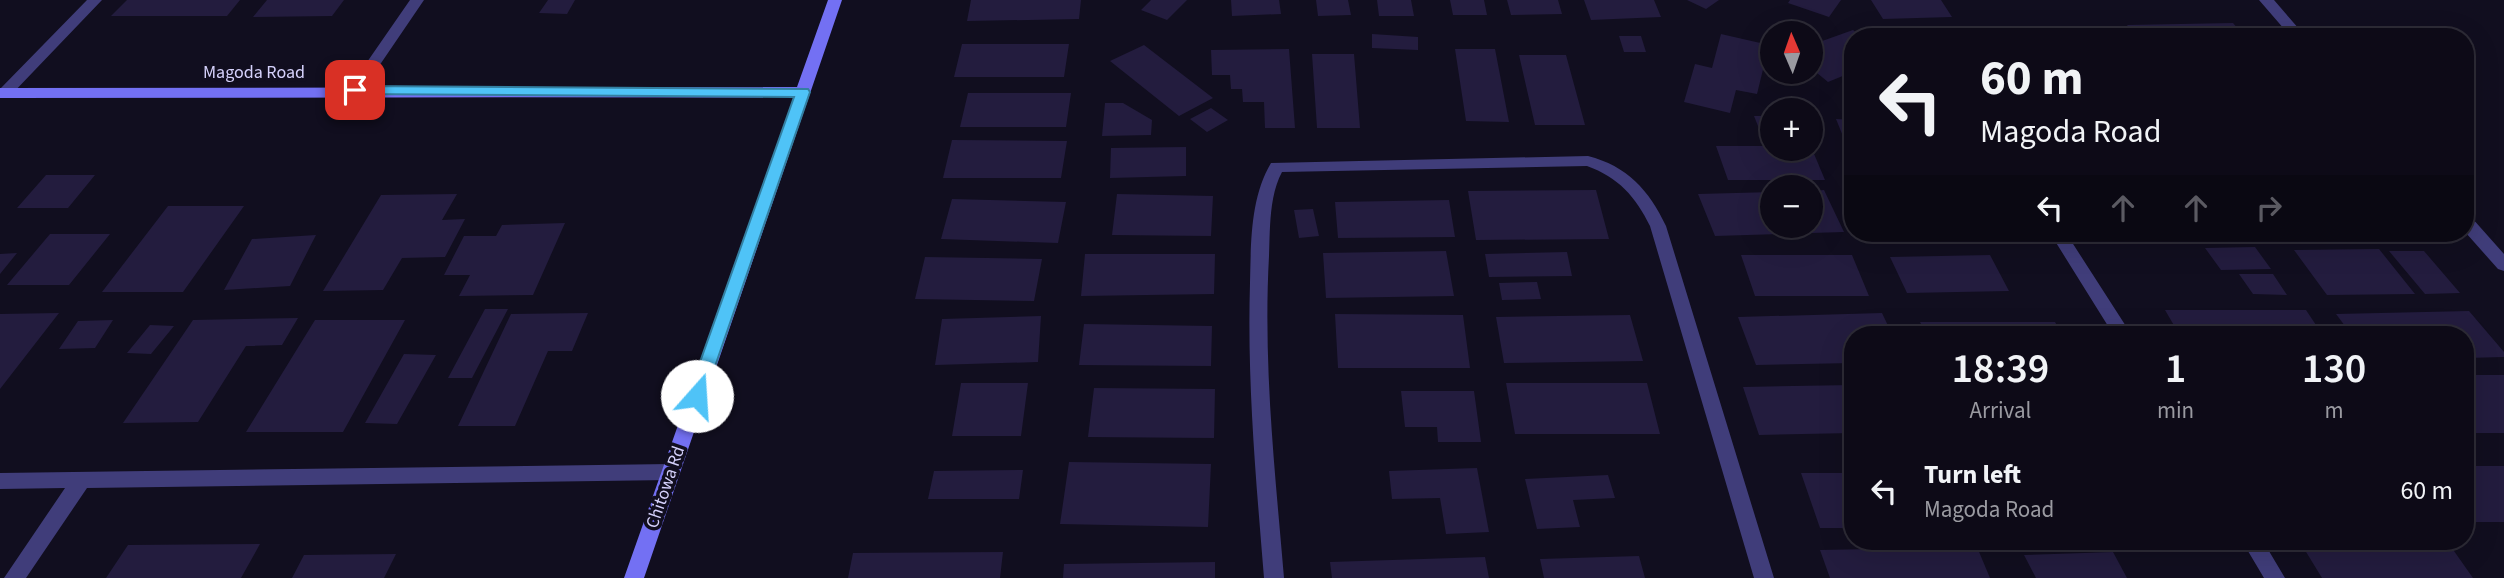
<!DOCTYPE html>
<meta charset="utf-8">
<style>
body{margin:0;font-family:"Source Sans 3",sans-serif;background:#161320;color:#f1f3f6;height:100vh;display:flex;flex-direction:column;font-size:26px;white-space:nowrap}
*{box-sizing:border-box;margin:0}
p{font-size:23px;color:#9a9aa1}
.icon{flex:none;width:38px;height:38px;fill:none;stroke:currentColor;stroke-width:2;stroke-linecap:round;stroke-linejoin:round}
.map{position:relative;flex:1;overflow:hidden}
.details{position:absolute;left:1844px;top:326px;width:630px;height:224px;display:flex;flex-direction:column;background:#0d0a17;border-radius:28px;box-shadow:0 7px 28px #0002,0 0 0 2px #2d2b36}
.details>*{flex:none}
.top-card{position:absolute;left:1844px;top:28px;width:630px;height:214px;border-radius:28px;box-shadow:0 7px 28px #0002,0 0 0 2px #2d2b36;background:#0d0a17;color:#f1f3f6;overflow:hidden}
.needle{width:46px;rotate:358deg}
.fabs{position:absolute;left:1760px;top:21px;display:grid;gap:14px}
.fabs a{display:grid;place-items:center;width:63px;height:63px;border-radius:50%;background:#0d0a17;box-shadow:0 7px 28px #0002,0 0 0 2px #2d2b36;font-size:35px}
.pin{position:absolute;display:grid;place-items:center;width:60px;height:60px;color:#fff;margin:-30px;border-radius:14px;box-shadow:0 4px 10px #0006}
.me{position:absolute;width:77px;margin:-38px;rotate:19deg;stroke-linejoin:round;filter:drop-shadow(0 0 5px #0008)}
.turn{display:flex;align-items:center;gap:24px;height:147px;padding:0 21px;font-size:32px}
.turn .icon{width:91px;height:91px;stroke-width:2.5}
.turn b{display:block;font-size:49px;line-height:60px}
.lanes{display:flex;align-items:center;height:66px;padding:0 21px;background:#0003;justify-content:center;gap:35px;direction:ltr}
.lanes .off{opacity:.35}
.eta{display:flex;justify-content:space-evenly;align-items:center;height:119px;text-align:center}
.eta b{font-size:42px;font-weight:600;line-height:49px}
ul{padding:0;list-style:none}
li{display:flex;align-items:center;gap:21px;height:91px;padding:0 21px}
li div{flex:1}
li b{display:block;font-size:26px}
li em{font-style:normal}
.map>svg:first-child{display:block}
.building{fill:#231c3e}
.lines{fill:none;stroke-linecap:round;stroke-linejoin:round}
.street{fill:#403d7a;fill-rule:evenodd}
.secondary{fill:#7370f3;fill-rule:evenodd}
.route{fill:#4fc3f7;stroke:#337fa1;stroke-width:2}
.labels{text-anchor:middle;stroke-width:7;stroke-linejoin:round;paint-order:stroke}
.street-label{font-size:18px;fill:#d5d1fb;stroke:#110e1f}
</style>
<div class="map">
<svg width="2504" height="578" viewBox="0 0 2504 578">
<rect width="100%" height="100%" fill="#110e1f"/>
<path class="building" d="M 127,0 L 240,0 L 227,16 L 111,16 Z
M 267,0 L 344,0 L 332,16 L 253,17 Z
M 548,0 L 575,0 L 567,14 L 539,13 Z
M 971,0 L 1081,0 L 1079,19 L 967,21 Z
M 1151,0 L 1187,0 L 1167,20 L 1141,10 Z
M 1231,0 L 1279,0 L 1281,14 L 1232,16 Z
M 1316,0 L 1348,0 L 1351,15 L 1318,16 Z
M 1377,0 L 1411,0 L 1414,16 L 1379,16 Z
M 1450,0 L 1484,0 L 1487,15 L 1453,15 Z
M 1507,0 L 1558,0 L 1562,14 L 1511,15 Z
M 1584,0 L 1654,0 L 1661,17 L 1591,20 Z
M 1687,0 L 1719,0 L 1706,9 Z
M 1790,0 L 1841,0 L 1829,17 L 1788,3 Z
M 1871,0 L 1941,0 L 1952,17 L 1883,19 Z
M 2233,23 L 2245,37 L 2136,37 L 2127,25 Z
M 1969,29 L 1974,37 L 1917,37 L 1913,30 Z
M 1853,30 L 1862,37 L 1853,37 L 1853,76 L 1850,73 L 1828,82 L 1811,68 L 1811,45 Z
M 1998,31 L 2034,31 L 2038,37 L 2002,37 Z
M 1372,34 L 1418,37 L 1418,50 L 1372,48 Z
M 1721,34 L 1769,45 L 1757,94 L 1736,90 L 1730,113 L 1684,102 L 1695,64 L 1712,68 Z
M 1619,36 L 1641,36 L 1646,52 L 1624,52 Z
M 962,44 L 1069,44 L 1064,77 L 954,77 Z
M 1144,45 L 1213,98 L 1179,116 L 1110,61 Z
M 1289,49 L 1295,128 L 1265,128 L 1264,102 L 1243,102 L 1242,89 L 1231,89 L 1230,75 L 1212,75 L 1211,50 Z
M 1455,49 L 1495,49 L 1509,122 L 1466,121 Z
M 1312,54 L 1354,54 L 1360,128 L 1317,128 Z
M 1519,55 L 1566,55 L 1585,125 L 1535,125 Z
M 968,93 L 1071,93 L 1066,127 L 960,127 Z
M 1105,103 L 1123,103 L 1152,120 L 1151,135 L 1102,136 Z
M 1211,108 L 1228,120 L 1207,132 L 1190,119 Z
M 1754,116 L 1773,116 L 1773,149 L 1812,149 L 1825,180 L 1728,180 L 1716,146 L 1766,146 Z
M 1836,119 L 1853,120 L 1853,161 Z
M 952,140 L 1067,141 L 1061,178 L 943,178 Z
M 1186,147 L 1186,176 L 1110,178 L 1111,148 Z
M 46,175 L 95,175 L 68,208 L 17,208 Z
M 1596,190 L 1609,239 L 1476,240 L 1468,191 Z
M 1824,190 L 1844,232 L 1715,236 L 1698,194 L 1773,192 L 1773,226 L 1811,226 L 1811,191 Z
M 457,194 L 442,220 L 465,219 L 445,257 L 402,258 L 383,290 L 323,291 L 381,195 Z
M 1117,194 L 1213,196 L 1211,236 L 1112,235 Z
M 952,199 L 1066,202 L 1058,243 L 941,239 Z
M 1449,200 L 1455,237 L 1338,238 L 1335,202 Z
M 168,206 L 244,206 L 183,292 L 102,292 Z
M 1313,209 L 1319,236 L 1299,238 L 1294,210 Z
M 565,223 L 533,295 L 459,296 L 470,275 L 444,275 L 464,236 L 496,236 L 502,225 Z
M 1887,233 L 1983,233 L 1985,237 L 1889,237 Z
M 2113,233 L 2192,233 L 2192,235 L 2115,236 Z
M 50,234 L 110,234 L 69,285 L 7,285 Z
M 316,235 L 290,286 L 224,290 L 252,239 Z
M 2255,247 L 2271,269 L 2221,270 L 2205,248 Z
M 2379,249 L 2415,294 L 2327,295 L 2294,250 Z
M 1446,251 L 1454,296 L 1326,298 L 1323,253 Z
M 2389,251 L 2424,251 L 2460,293 L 2425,294 Z
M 1567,252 L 1572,276 L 1489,277 L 1485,254 Z
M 17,253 L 0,274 L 0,254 Z
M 1085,254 L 1215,254 L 1214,294 L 1081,296 Z
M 1741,255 L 1852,255 L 1869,296 L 1755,296 Z
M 1990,255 L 2009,291 L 1907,293 L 1890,257 Z
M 925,257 L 1042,259 L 1034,301 L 915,299 Z
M 2239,274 L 2273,274 L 2287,295 L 2253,294 Z
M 1537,282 L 1541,299 L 1502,300 L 1499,283 Z
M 485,309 L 508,309 L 472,378 L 448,378 Z
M 2165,310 L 2306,310 L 2322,334 L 2179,334 Z
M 2469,311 L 2504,352 L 2504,357 L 2466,358 L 2466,334 L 2351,334 L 2336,314 Z
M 59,313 L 0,389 L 0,314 Z
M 588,313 L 572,351 L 548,351 L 515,426 L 458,426 L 511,314 Z
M 1882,313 L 1892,334 L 1853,334 L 1853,363 L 1756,365 L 1738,317 Z
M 1335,314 L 1463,315 L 1470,368 L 1338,368 Z
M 1630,315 L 1643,361 L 1504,363 L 1496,317 Z
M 1041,316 L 1038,362 L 935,365 L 942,319 Z
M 298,318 L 282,345 L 246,346 L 198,422 L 123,423 L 193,320 Z
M 113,320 L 95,348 L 59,349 L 78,321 Z
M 315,320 L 405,320 L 343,432 L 246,432 Z
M 1920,322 L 2055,322 L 2062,334 L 1926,334 Z
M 1084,324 L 1212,326 L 1211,366 L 1079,365 Z
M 150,325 L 174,326 L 151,354 L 127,353 Z
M 404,354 L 436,355 L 397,424 L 365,423 Z
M 2466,375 L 2504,375 L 2504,433 L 2466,433 Z
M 961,383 L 1028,383 L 1021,436 L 952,436 Z
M 1506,383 L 1647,383 L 1660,434 L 1515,434 Z
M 1853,385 L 1853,433 L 1759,435 L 1743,387 Z
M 1094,388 L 1215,389 L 1214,438 L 1088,437 Z
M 1401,391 L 1474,391 L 1481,442 L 1438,442 L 1437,427 L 1405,427 Z
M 1069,462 L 1211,464 L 1208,527 L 1060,524 Z
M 2466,466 L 2504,466 L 2504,522 L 2476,522 L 2466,508 Z
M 1477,468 L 1489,532 L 1446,534 L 1440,498 L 1392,499 L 1389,471 Z
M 1023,470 L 1019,499 L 928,499 L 934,471 Z
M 1801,473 L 1853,473 L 1853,528 L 1820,528 Z
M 1608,475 L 1615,498 L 1573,500 L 1580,527 L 1537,529 L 1525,479 Z
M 2447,541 L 2473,578 L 2322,578 L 2300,542 Z
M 260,544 L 241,578 L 106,578 L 128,545 Z
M 1977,547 L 1990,578 L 1830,578 L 1820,550 Z
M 1003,552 L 1000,578 L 848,578 L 853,553 Z
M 2113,552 L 2127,578 L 2036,578 L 2024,555 Z
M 396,554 L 384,578 L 292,578 L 304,555 Z
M 1639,556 L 1645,578 L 1544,578 L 1540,559 Z
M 1485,557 L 1489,578 L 1332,578 L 1330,562 Z
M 1215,562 L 1215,578 L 1063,578 L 1064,564 Z"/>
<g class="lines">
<path class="street" d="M 87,0 L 102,0 L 10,96 L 0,96 L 0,89 Z
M 410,0 L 424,0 L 360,94 L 350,94 L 347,91 Z
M 2259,0 L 2274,0 L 2306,37 L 2291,37 Z
M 1588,156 C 1627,166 1649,190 1666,226 L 1774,578 L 1754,578 L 1650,226 C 1636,197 1618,177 1587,166 L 1282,172 C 1269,196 1270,230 1269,256 C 1263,365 1275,471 1284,578 L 1264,578 C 1256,479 1247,382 1250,283 C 1251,244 1250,198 1271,163 Z
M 2466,216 L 2472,218 L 2504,254 L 2504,271 L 2498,269 L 2466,233 Z
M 2050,233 L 2066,233 L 2131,334 L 2113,334 Z
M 670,464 L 677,466 L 680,472 L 677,478 L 670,480 L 87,488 L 26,578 L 4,578 L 65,488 L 0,489 L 0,473 Z
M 2242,541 L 2263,541 L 2285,578 L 2264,578 Z"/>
<path class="secondary" d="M 828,0 L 842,0 L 644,578 L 624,578 L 794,97 L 0,98 L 0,88 L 797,87 Z"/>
</g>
<path class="route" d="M 355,86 L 808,89 L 810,92 L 703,401 L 691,401 L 688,396 L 794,97 L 351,94 L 349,90 Z"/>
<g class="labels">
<g class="street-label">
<text x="254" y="78">Magoda Road</text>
<text transform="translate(665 487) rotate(-71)" y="6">Chitowa Rd</text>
</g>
</g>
</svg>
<div class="fabs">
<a><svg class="needle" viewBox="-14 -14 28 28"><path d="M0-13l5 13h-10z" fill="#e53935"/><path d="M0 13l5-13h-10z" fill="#9a9aa1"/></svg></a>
<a>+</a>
<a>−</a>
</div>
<div class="pin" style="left:355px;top:90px;background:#d93025"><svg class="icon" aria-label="arrive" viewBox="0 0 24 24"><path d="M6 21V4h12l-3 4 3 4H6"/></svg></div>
<svg class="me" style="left:697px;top:396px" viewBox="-20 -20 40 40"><circle r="19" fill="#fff"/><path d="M0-13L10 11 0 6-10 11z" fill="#4fc3f7"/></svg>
<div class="top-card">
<div class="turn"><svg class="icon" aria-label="left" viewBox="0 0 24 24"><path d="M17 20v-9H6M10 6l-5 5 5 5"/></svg><div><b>60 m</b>Magoda Road</div></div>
<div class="lanes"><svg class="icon" aria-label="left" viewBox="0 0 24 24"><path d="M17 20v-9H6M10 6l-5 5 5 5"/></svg><svg class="icon off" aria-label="ahead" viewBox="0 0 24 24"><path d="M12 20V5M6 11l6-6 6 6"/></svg><svg class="icon off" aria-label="ahead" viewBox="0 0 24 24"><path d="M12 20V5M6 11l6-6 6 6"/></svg><svg class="icon off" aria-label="right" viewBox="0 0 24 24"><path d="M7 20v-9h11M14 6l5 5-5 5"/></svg></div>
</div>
<section class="details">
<div class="eta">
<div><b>18:39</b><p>Arrival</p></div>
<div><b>1</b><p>min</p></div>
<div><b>130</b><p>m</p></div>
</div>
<ul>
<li><svg class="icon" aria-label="left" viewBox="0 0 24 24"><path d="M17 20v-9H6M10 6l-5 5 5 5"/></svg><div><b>Turn left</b><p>Magoda Road</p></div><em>60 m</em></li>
</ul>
</section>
</div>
